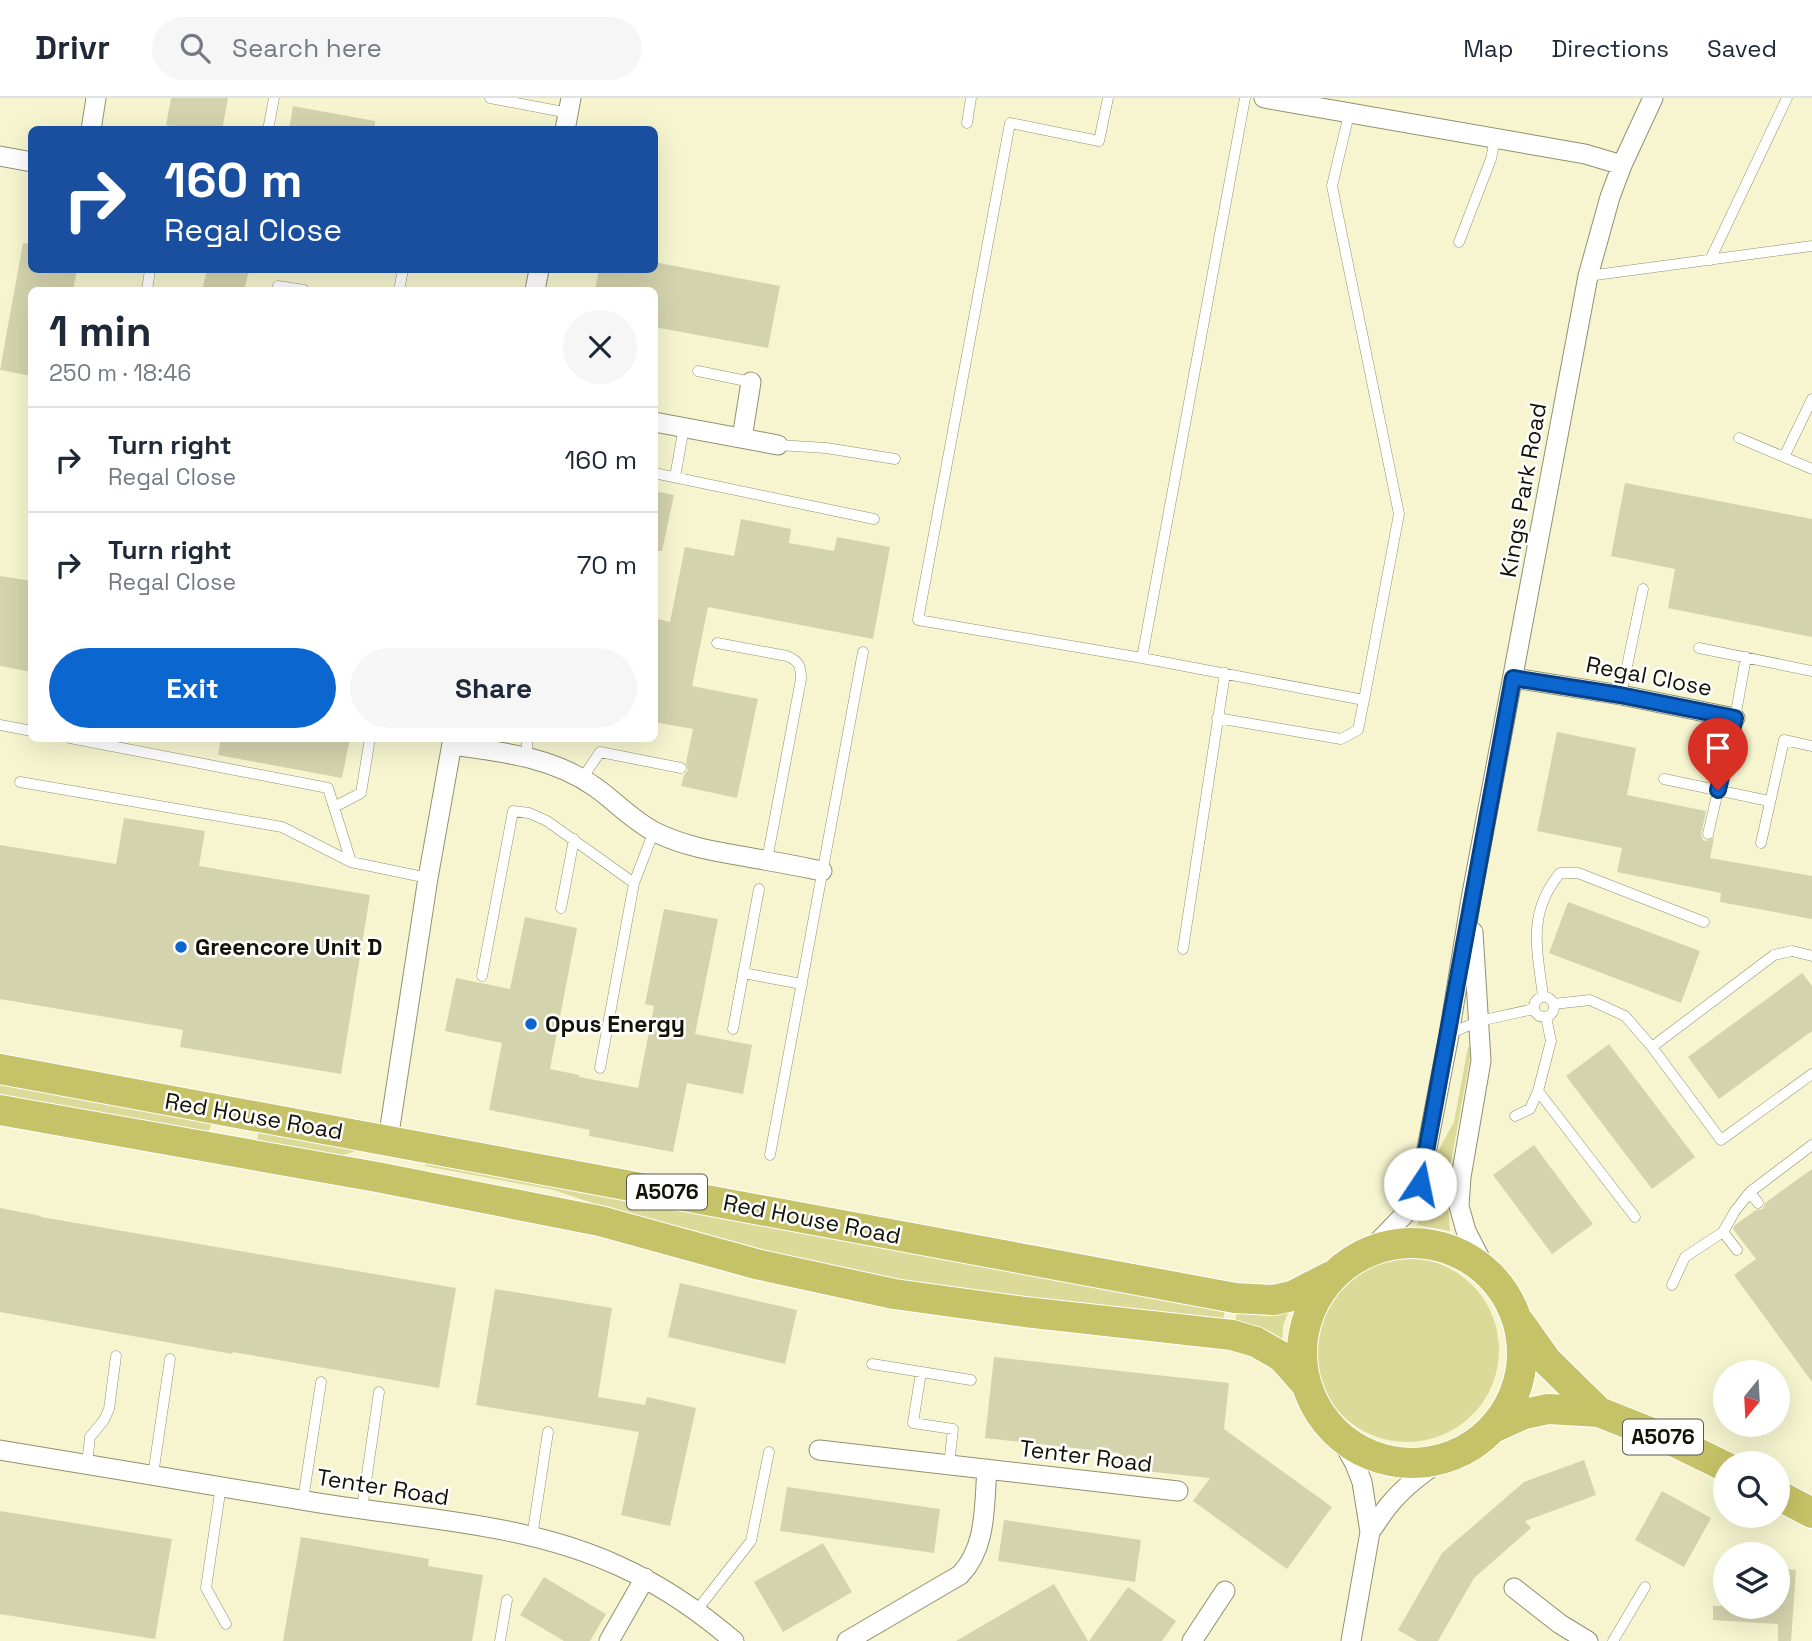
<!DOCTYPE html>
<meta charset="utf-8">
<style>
body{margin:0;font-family:"Space Grotesk",sans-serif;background:#f6f6f7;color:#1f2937;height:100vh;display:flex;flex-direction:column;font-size:26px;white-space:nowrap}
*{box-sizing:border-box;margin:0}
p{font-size:23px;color:#747a83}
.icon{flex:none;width:38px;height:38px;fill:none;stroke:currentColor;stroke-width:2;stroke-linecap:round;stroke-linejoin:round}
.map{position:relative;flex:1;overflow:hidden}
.details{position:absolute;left:28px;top:189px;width:630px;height:455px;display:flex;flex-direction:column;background:#fff;border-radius:10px;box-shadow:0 7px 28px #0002}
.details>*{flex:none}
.guide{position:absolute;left:28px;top:28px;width:630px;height:147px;border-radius:10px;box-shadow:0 7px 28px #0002;background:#1a4fa0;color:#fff;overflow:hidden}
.needle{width:46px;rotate:198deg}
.fabs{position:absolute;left:1713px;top:1262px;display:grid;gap:14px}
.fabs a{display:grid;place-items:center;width:77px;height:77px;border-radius:50%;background:#fff;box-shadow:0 7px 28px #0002;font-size:35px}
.pin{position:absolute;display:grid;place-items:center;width:60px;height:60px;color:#fff;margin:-72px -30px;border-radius:50% 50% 50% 0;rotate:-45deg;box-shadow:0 0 7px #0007}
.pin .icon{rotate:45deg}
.me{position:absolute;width:77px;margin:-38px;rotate:11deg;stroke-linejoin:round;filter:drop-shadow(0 0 5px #0008)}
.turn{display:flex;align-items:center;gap:24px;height:147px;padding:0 21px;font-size:32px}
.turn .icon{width:91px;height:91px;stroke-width:2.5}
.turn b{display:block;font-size:49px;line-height:60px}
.round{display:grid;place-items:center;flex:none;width:74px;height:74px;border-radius:37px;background:#f6f6f7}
.headline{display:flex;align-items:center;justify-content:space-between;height:119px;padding:0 21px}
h1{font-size:42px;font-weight:800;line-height:52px}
.button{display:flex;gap:14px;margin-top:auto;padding:14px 21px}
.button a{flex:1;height:80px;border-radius:42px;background:#0b66cf;color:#fff;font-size:28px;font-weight:800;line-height:80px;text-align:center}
.button a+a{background:#f6f6f7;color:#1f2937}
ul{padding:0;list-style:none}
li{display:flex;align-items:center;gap:21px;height:105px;padding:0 21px;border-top:2px solid #e0e1e3}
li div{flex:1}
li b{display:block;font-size:26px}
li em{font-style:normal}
header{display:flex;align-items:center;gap:42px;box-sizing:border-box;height:98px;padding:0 35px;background:#fff;border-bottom:2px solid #e0e1e3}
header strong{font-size:33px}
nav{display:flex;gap:38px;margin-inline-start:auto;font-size:24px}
.search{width:490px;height:63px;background:#f6f6f7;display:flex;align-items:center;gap:18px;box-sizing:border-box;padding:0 24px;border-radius:38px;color:#747a83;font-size:26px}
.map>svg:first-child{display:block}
.green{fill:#dcda98}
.building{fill:#d3d3ae}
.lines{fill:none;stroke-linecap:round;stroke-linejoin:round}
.lane-casing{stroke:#91916f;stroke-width:11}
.street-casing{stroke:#91916f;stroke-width:21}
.primary-casing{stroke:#fff;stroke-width:32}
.lane{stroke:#fff;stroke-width:10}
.street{stroke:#fff;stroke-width:19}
.primary{stroke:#c6c267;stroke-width:30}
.route-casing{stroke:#074287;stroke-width:18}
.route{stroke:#0b66cf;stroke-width:12}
.poi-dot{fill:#0b66cf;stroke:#fff;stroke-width:2.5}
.labels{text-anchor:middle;stroke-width:5;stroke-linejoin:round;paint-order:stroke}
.shield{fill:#fff;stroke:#5a5951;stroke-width:2}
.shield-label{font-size:21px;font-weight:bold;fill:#131206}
.street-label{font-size:23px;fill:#131206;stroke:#fff}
.poi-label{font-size:23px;font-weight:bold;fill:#131206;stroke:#fff;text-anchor:start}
</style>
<header>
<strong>Drivr</strong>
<div class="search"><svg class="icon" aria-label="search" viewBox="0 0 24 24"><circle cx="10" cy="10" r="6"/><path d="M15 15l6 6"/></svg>Search here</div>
<nav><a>Map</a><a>Directions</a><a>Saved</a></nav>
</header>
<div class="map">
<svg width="1812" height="1543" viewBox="0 0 1812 1543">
<rect width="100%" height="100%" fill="#f6f5d0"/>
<path class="green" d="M 1468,949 L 1472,950 L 1446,1091 L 1431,1089 L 1437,1055 L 1454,1024 Z
M 0,983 L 212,1024 L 208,1035 L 0,999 Z
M 258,1033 L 359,1052 L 330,1061 L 257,1046 Z
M 427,1063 L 1225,1211 L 1223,1224 L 941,1190 L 827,1168 L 651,1125 L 554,1092 L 425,1068 Z
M 1427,1102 L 1448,1106 L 1450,1133 L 1417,1127 Z
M1315 1252a92 92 0 1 1 184 0a92 92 0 1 1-184 0Z
M 1237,1213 L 1264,1218 L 1288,1215 L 1283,1228 L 1282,1242 L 1235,1226 Z"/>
<path class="building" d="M 171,0 L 228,0 L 222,32 L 190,32 L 166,27 Z
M 293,8 L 375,23 L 375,32 L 289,32 Z
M 23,145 L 32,146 L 32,172 L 77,172 L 73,192 L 32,192 L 32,278 L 0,272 Z
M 654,164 L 780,188 L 768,250 L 654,229 L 654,192 L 595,192 L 599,172 L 654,172 Z
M 207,172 L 249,172 L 244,192 L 202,192 Z
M 1625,385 L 1812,421 L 1812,539 L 1668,510 L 1675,471 L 1611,458 Z
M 654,393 L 674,397 L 662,453 L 654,453 Z
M 741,421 L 791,431 L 789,445 L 834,453 L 837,439 L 890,449 L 873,541 L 708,509 L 692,588 L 758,601 L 737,700 L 681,688 L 684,677 L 688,672 L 686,665 L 693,631 L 654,624 L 654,520 L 670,524 L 685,449 L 734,458 Z
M 0,478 L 32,483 L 32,574 L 0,568 Z
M 1557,634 L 1636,650 L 1627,697 L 1706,713 L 1701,737 L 1703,742 L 1707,743 L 1714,740 L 1710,760 L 1812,778 L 1812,821 L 1720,804 L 1721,795 L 1617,774 L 1622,750 L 1537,733 Z
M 221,640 L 350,640 L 342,680 L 218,657 Z
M 124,720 L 205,733 L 199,768 L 370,797 L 341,976 L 180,949 L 183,932 L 0,901 L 0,747 L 116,766 Z
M 1568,804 L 1700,853 L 1681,905 L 1549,855 Z
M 664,811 L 718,821 L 695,936 L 752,947 L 743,996 L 687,985 L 673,1054 L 589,1038 L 590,1032 L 489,1012 L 502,945 L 445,933 L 456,880 L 510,891 L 525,819 L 577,830 L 550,971 L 579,977 L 579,979 L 638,990 L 654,908 L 645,906 Z
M 1802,875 L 1812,888 L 1812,933 L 1719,1001 L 1688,959 Z
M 1609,946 L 1695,1059 L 1652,1091 L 1566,978 Z
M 1534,1047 L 1593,1126 L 1552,1156 L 1493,1077 Z
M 1812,1071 L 1812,1284 L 1734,1177 L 1756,1161 L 1733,1131 L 1735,1127 L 1756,1112 L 1763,1111 L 1765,1105 Z
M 0,1110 L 41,1118 L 41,1119 L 456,1190 L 439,1290 L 233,1254 L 232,1256 L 0,1214 Z
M 680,1185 L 797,1212 L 785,1266 L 668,1239 Z
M 495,1191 L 612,1210 L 598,1299 L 645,1307 L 647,1299 L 696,1310 L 670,1428 L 621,1417 L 639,1334 L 476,1307 Z
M 994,1259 L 1229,1285 L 1224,1331 L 1332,1409 L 1287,1471 L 1193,1403 L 1210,1380 L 1117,1370 L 1119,1355 L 985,1340 Z
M 1584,1362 L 1596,1397 L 1525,1423 L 1531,1430 L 1474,1480 L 1438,1543 L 1417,1543 L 1398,1532 L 1442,1455 L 1524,1384 Z
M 787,1389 L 940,1411 L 934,1455 L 780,1433 Z
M 1662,1393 L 1711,1420 L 1684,1469 L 1635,1442 Z
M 0,1413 L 172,1441 L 155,1541 L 0,1516 Z
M 1004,1422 L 1141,1442 L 1135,1484 L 998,1463 Z
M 301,1439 L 429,1461 L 428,1468 L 483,1477 L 472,1543 L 283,1543 Z
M 823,1445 L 852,1494 L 783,1534 L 754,1484 Z
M 1778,1470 L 1796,1472 L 1791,1543 L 1778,1543 L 1778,1526 L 1713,1522 L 1713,1508 L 1778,1508 Z
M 544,1479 L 606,1516 L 590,1543 L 564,1543 L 520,1517 Z
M 1054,1486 L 1088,1543 L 956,1543 Z
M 1128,1489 L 1176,1523 L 1162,1543 L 1089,1543 Z"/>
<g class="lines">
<g class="lane-casing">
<path id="lane" d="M 490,0 L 569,15
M 1108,0 L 1099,43 L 1010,25 L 918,522 L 1142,560 L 1364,602 L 1399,416 L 1332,88 L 1349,16
M 967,25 L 971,0
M 268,32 L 274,0
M 1459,144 L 1491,61 L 1495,41
M 1710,162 L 1787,0
M 1588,178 L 1812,148
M 147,192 L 150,172
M 277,192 L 278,188 L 304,192
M 399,192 L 403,172
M 698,273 L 751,284
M 1812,301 L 1784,359 L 1812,371
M 1739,340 L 1784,359
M 778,347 L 826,350 L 895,361
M 654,375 L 874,421
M 675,379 L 684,329
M 717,545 L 787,558 C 799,563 801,568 801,581 L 767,762
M 1699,550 L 1812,573
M 1142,560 L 1245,0
M 1621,597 L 1643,491
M 1217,620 L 1341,641 L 1358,632 L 1364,602
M 0,627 L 32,633
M 70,640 L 328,690 L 351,764
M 527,640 L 527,659
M 582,681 L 600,654 L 681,670
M 1664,681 L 1769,703
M 20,684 L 282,729 L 351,764 L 428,780
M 334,709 L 361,695 L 370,640
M 1708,736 L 1735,620 L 1746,559
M 1761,745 L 1784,642 L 1812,648
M 561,810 L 574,741
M 1183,851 L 1225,575
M 743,875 L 802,886
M 482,878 L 513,713 L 529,715 L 547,723 L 634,785
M 1543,898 C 1537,851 1527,815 1560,775 L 1578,775 L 1704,824
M1534 909a10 10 0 1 1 20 0a10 10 0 1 1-20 0Z
M 1554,906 L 1590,902 L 1625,918 L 1652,949 L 1721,1042 L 1812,976
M 1546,919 L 1551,943 L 1538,993 L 1635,1119
M 733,931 L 759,791
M 1449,936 L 1479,923 L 1534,911
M 1652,949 L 1774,857 L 1792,853 L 1812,858
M 600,970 L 634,785 L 654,733
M 1515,1018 L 1530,1011 L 1538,993
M 770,1057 L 863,554
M 1750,1094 L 1758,1105
M 1723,1134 L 1737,1152
M 1672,1187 L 1685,1159 L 1723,1134 L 1735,1113 L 1750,1094 L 1812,1047
M 872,1266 L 971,1282
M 921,1274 L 913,1325 L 953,1331 L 949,1367
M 87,1366 L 90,1339 L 104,1322 L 109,1311 L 116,1258
M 153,1377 L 170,1261
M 221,1388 L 206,1490 L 226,1526
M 303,1402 L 321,1284
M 362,1411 L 379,1294
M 532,1439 L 548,1334
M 697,1512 L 751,1443 L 769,1354
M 500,1543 L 507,1502
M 1613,1543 L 1645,1489"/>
</g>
<g class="street-casing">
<path id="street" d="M 1264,0 L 1585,56 L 1622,67
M 91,32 L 96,0
M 565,32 L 571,0
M 0,58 L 32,64
M 535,192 L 539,172
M 654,324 L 778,347
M 742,340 L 751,284
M 1513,580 L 1621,597 L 1735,620
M 452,647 C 502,654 553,659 595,689 C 615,703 632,722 655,734 C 689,751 727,755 764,762 C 783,765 802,769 822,773
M 1473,834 L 1481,963 L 1461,1079 L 1459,1108 L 1466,1133 L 1487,1174
M 388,1042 L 428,780 L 453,640
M 1369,1153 L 1405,1116 L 1420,1086 L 1449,937 L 1471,801 L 1588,178 L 1610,99 L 1622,67 L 1653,0
M 1340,1339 L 1355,1366 L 1362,1384 L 1370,1434 L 1351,1543
M 0,1352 C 106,1370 213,1387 319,1405 C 419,1421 526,1425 619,1468 C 661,1487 699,1513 734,1543
M 819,1352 L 1178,1393
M 1370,1434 C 1377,1424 1383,1414 1390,1406 C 1405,1388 1423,1375 1442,1361
M 1514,1490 L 1560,1526 L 1588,1543
M 609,1543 L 645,1480
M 847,1543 L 960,1477 C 987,1449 984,1408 987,1371
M 1192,1543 L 1225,1493"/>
</g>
<g class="primary-casing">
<path id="primary" d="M 0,971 L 1235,1200 L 1274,1202 L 1292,1198 L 1331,1178
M 0,1012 L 377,1079 L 600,1123 L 756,1166 L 894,1196 L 1025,1214 L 1232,1237 L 1256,1244 L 1282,1259 L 1305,1285
M1302 1255a110 110 0 1 1 220 0a110 110 0 1 1-220 0Z
M 1520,1225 L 1547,1263 L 1599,1314
M 1493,1330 L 1524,1316 L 1548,1311 L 1599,1314 L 1677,1345 L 1726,1369
M 1778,1397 L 1812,1415"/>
</g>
<use href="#lane" class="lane"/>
<use href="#street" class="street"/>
<use href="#primary" class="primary"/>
</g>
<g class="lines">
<g class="route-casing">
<path id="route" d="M 1420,1086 C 1452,917 1481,748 1513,580 L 1620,597 L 1735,620 L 1718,692"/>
</g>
<use href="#route" class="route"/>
</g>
<g class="poi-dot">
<circle cx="181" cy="849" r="7"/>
<circle cx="531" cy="926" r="7"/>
</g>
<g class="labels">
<g class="shield">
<rect x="627" y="1076.5" width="80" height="35" rx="5"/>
<rect x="1623" y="1321.5" width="80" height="35" rx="5"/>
</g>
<g class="shield-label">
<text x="667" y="1101">A5076</text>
<text x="1663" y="1346">A5076</text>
</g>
<g class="street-label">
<text transform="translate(1523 392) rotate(-80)" y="8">Kings Park Road</text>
<text transform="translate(1649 578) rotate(11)" y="8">Regal Close</text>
<text transform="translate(254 1018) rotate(10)" y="8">Red House Road</text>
<text transform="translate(812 1121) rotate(11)" y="8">Red House Road</text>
<text transform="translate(1086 1358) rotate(7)" y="8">Tenter Road</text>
<text transform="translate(383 1389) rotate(9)" y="8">Tenter Road</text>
</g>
<g class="poi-label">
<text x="195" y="857">Greencore Unit D</text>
<text x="545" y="934">Opus Energy</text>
</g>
</g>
</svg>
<div class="fabs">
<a><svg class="needle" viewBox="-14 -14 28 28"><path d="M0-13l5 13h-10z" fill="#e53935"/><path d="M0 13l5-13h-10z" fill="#747a83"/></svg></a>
<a><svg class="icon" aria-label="search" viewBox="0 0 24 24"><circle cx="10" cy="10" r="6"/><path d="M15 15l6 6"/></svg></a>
<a><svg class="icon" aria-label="layers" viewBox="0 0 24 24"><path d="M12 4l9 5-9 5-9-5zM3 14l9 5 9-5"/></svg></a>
</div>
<div class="pin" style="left:1718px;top:692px;background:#d93025"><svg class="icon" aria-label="arrive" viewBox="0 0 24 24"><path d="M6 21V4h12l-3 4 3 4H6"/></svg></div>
<svg class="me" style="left:1420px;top:1086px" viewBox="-20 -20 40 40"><circle r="19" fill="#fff"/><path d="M0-13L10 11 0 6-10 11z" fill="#0b66cf"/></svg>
<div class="guide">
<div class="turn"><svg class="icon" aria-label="right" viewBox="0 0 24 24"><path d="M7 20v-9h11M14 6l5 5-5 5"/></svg><div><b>160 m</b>Regal Close</div></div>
</div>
<section class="details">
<div class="headline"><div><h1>1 min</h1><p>250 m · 18:46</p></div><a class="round"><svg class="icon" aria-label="close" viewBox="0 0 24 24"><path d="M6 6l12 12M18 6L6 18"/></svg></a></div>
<ul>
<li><svg class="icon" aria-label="right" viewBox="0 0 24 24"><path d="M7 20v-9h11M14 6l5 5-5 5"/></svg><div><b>Turn right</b><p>Regal Close</p></div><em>160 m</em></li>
<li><svg class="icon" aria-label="right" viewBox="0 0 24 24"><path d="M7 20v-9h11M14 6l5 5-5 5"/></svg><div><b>Turn right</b><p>Regal Close</p></div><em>70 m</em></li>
</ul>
<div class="button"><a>Exit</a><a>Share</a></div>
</section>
</div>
